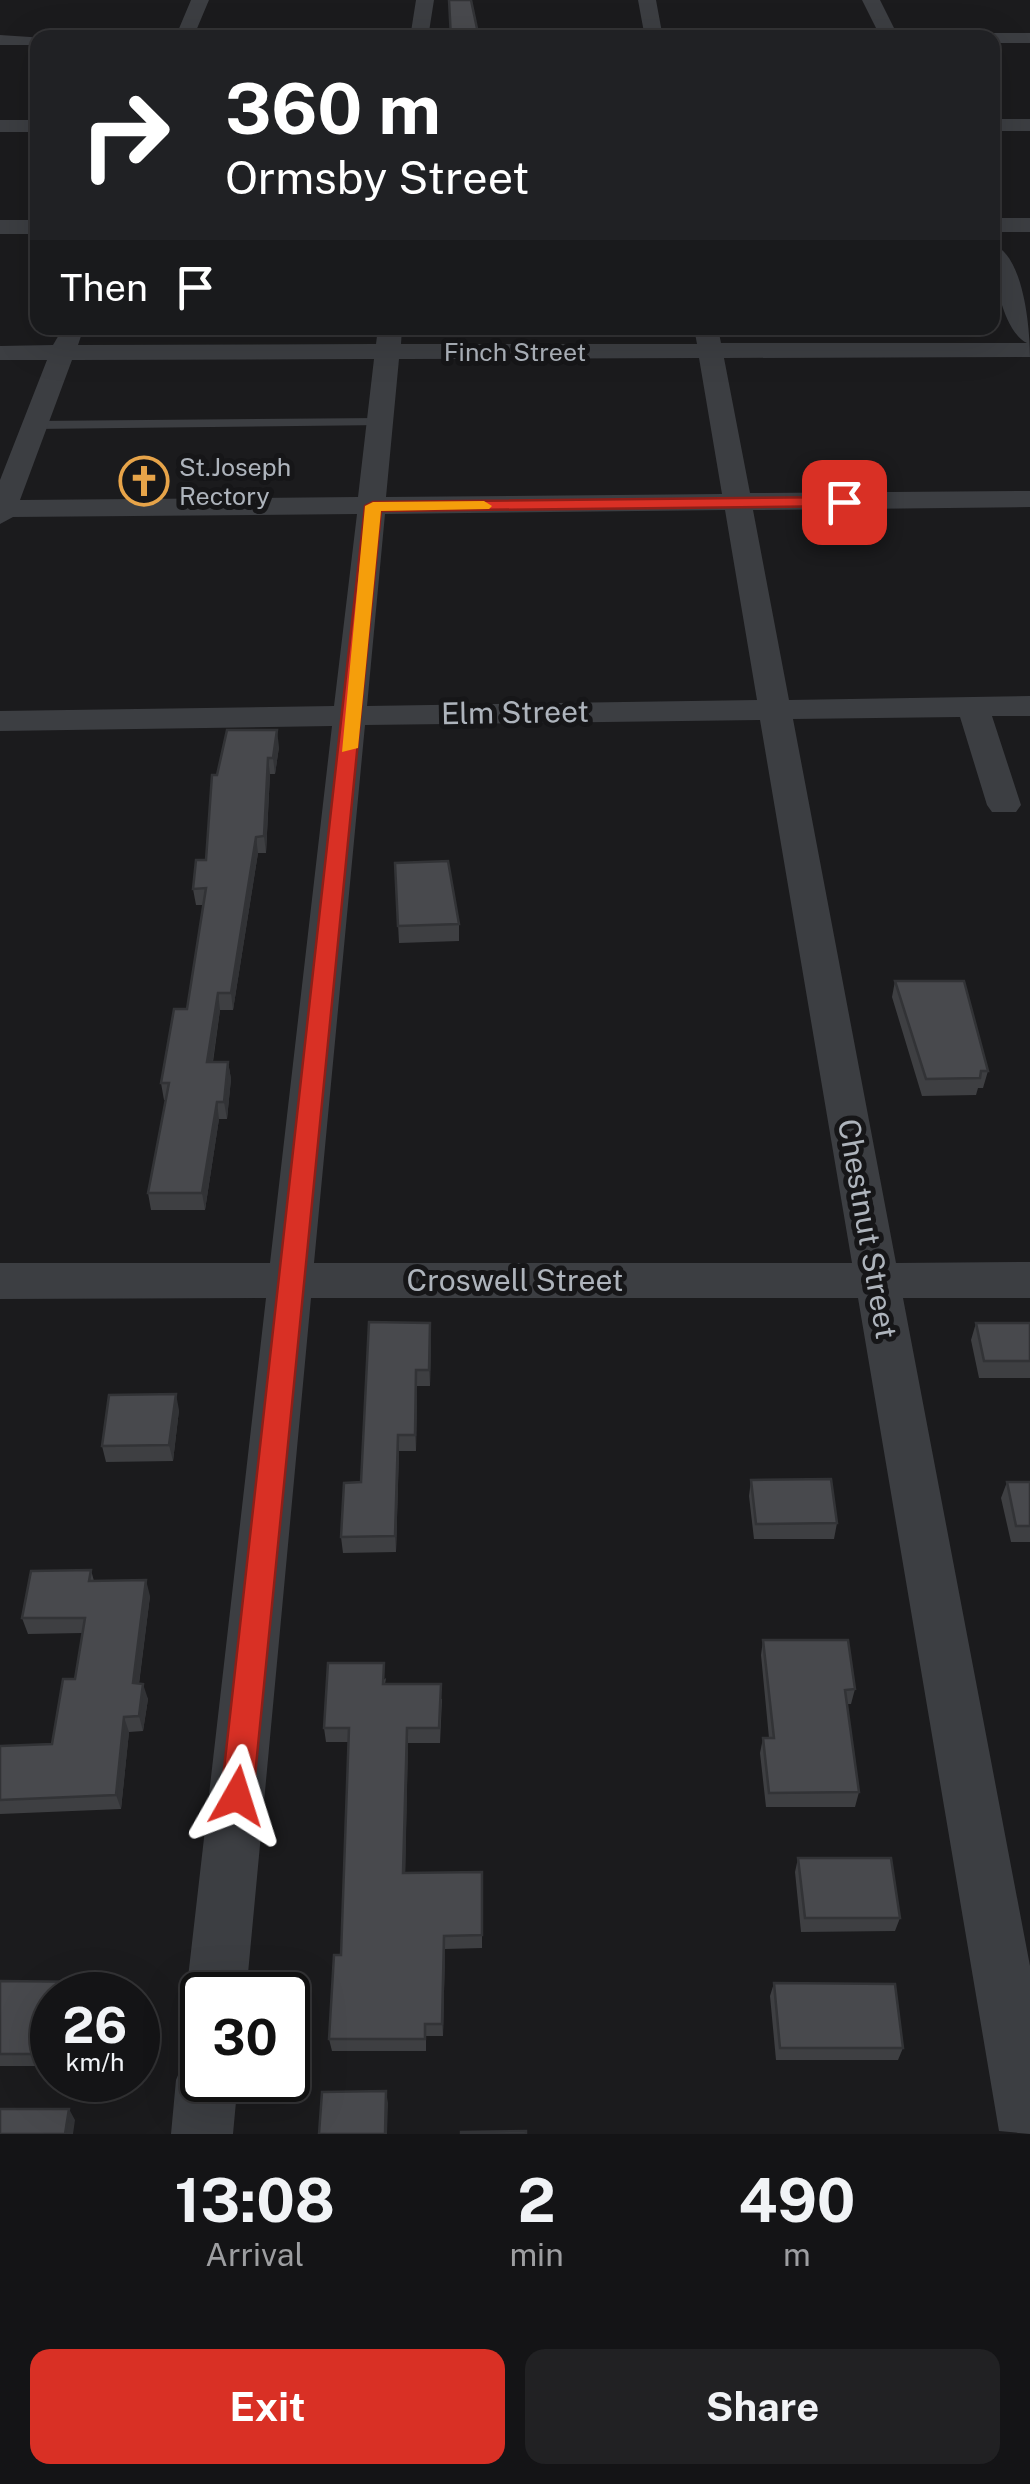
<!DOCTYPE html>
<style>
body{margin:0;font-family:"Public Sans",sans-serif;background:#212123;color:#f1f3f6;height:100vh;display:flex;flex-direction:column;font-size:38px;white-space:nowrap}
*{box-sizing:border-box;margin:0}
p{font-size:32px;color:#9d9ea1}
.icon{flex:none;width:55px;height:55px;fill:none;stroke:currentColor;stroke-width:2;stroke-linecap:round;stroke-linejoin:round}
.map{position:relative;height:2134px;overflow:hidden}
.drawer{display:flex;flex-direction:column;background:#141416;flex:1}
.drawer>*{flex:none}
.guide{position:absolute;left:30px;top:30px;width:970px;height:305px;border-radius:20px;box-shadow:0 10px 40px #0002,0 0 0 2px #333335;background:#202124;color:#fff;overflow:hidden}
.speed{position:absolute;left:30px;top:1972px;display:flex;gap:20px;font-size:50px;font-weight:700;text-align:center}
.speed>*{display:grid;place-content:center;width:130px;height:130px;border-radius:50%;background:#141416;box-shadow:0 10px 40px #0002,0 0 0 2px #333335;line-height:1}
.speed small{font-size:25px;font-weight:400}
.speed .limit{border:5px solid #111;border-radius:15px;background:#fff;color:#111}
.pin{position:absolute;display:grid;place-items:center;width:85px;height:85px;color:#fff;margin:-42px;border-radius:20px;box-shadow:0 5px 15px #0006}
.me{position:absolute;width:110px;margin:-55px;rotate:6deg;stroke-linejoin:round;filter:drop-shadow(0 0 8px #0008)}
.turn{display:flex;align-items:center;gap:35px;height:210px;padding:0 30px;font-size:45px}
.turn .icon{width:130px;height:130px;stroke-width:2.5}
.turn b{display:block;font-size:70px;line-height:85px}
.then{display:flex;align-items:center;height:95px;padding:0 30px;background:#0003;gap:20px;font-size:38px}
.eta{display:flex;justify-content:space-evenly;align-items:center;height:170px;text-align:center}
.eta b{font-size:60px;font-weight:700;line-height:70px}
.cta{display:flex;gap:20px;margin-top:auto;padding:20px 30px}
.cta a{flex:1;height:115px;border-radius:20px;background:#d93025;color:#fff;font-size:40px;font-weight:700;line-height:115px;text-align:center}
.cta a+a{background:#212123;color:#f1f3f6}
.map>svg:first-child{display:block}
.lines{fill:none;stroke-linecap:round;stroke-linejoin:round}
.lane{fill:#3c3e42;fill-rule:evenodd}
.street{fill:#3c3e42;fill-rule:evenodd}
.wall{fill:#3e3f42}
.shaded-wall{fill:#323336}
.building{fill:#48494d;stroke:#323336;stroke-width:2.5}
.route{fill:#d93025;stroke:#8d1f18;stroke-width:2.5}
.slow{fill:#f59e0b}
.labels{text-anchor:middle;stroke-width:10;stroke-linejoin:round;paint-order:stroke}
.far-street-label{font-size:25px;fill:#aeb4bc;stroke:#161618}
.far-poi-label{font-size:25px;fill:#aeb4bc;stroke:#161618;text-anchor:start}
.street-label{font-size:30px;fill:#aeb4bc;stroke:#161618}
</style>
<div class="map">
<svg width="1030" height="2134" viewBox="0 0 1030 2134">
<rect width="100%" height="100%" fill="#1b1b1d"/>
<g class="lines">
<path class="lane" d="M 380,418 L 387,422 L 385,425 L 34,429 L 27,425 L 34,421 Z"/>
<path class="street" d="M 191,0 L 209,0 L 193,38 L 175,38 Z
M 416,0 L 434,0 L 428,38 L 410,38 Z
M 638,0 L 656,0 L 663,38 L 645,38 Z
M 862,0 L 880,0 L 899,38 L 881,38 Z
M 992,33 L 1030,33 L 1030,43 L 992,43 L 992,38 L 983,38 Z
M 0,35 L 45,38 L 38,38 L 38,45 L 0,45 Z
M 992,119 L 1030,119 L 1030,131 L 992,131 Z
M 0,120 L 38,120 L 38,132 L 0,132 Z
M 992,218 L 1030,218 L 1030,232 L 992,232 Z
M 0,220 L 38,220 L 38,234 L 0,234 Z
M 992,244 C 1024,254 1030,330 1030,357 L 724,358 L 750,493 L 1030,491 L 1030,507 L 753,510 L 789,700 L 1030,696 L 1030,716 L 992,716 L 1021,805 L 1016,812 L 992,812 L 987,805 L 960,717 L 793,719 L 896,1263 L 1030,1262 L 1030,1298 L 903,1298 L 1030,1966 L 1030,2134 L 999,2131 L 858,1298 L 311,1298 L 246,1995 L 202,1995 L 202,2019 L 195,2016 L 186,1995 L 266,1298 L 0,1299 L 0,1263 L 270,1263 L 332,726 L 0,731 L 0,711 L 334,706 L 357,514 L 13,517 L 0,524 L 0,480 L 47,360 L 0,360 L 0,346 L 53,345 L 63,328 L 79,328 L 82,333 L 78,345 L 376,344 L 378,328 L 402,328 L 401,344 L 697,344 L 694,328 L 718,328 L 721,343 L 1027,343 C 1002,331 992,270 992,244 ZM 699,358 L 722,494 L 386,497 L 399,359 ZM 374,359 L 358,497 L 20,500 L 72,360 ZM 725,510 L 757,700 L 367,706 L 385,514 ZM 760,720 L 852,1263 L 314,1263 L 365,725 Z
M 202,2051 L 202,2080 L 238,2080 L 233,2134 L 171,2134 L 176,2080 L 185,2058 Z"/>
</g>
<path class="wall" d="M 279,747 L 275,774 L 270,774 L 266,853 L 258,853 L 233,1010 L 220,1010 L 213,1062 L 228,1062 L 231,1079 L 227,1119 L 219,1119 L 205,1210 L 151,1210 L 148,1193 L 166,1100 L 164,1100 L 161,1083 L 187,1009 L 203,905 L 196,905 L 193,889 L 206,860 L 217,775 Z
M 395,863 L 459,924 L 459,941 L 399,943 Z
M 895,981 L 988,1071 L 983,1088 L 978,1088 L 976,1095 L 922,1096 L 892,997 Z
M 976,1323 L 1030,1323 L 1030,1378 L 979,1378 L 971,1340 Z
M 431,1339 L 430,1386 L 417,1386 L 416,1451 L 399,1451 L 396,1552 L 343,1553 L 341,1537 Z
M 179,1410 L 173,1461 L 106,1462 L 102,1446 Z
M 751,1480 L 837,1523 L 834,1539 L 754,1539 L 749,1496 Z
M 1007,1482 L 1030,1482 L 1030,1542 L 1011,1542 L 1001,1498 Z
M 91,1570 L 94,1581 L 150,1596 L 139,1684 L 148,1699 L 143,1731 L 129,1732 L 121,1809 L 0,1814 L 0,1746 L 52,1744 L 75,1679 L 82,1633 L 28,1634 L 22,1618 Z
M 763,1640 L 855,1689 L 851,1704 L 847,1704 L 859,1792 L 855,1807 L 766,1807 L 760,1753 L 763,1738 L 769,1738 L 761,1655 Z
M 386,1678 L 385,1684 L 442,1699 L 440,1743 L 408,1743 L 405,1873 L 482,1872 L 482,1948 L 445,1949 L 443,2036 L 426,2036 L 426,2051 L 332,2051 L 329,2039 L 341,1955 L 348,1742 L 326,1742 L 324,1728 Z
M 798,1858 L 900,1918 L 895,1931 L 801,1932 L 795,1872 Z
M 0,1981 L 95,1982 L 101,1995 L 52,1995 L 52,2066 L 0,2066 Z
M 774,1983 L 903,2048 L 898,2060 L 776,2060 L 770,1996 Z"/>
<path class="shaded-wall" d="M 277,730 L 279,747 L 275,774 L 273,758 Z
M 268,758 L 270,774 L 266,853 L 264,836 Z
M 256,837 L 258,853 L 233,1010 L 231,993 Z
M 218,993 L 220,1010 L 210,1079 L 207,1062 Z
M 228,1062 L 231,1079 L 227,1119 L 224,1102 Z
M 217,1102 L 219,1119 L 205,1210 L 202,1193 Z
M 430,1323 L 431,1339 L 430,1386 L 429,1370 Z
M 416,1370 L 417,1386 L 416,1451 L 415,1435 Z
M 176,1394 L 179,1410 L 173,1461 L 169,1445 Z
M 398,1435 L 399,1451 L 396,1552 L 395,1536 Z
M 146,1580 L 150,1596 L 137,1698 L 133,1683 Z
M 143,1684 L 148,1699 L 143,1731 L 139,1716 Z
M 124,1717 L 129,1732 L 121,1809 L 116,1795 Z
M 407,1728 L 408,1743 L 405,1887 L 403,1873 Z
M 444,1936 L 445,1949 L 443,2036 L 442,2024 Z
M 95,1982 L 101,1995 L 93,1995 Z
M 386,2091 L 388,2103 L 387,2134 L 385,2134 Z
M 69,2109 L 75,2120 L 73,2134 L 65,2134 Z"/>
<path class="building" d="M 449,0 L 471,0 L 479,38 L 451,38 Z
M 227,730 L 277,730 L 273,758 L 268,758 L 264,836 L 256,837 L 231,993 L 218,993 L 207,1062 L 228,1062 L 224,1102 L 217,1102 L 202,1193 L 148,1193 L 169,1083 L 161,1083 L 174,1009 L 187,1009 L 206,888 L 193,889 L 196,860 L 206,860 L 212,775 L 217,775 Z
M 448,861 L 459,924 L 398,926 L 395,863 Z
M 895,981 L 964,981 L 988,1071 L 981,1071 L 980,1078 L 926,1079 Z
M 369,1322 L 430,1323 L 429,1370 L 416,1370 L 415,1435 L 398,1435 L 395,1536 L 341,1537 L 344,1483 L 361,1482 Z
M 976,1323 L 1030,1323 L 1030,1361 L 984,1361 Z
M 176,1394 L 169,1445 L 102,1446 L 109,1395 Z
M 831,1479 L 837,1523 L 756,1524 L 751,1480 Z
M 1007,1482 L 1030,1482 L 1030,1526 L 1016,1526 Z
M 91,1570 L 89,1581 L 146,1580 L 133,1683 L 143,1684 L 139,1716 L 124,1717 L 116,1795 L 0,1800 L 0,1746 L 52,1744 L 63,1679 L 75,1679 L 85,1618 L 22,1618 L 31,1571 Z
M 763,1640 L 848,1640 L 855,1689 L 845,1690 L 859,1792 L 769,1793 L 763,1738 L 774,1738 Z
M 328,1663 L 384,1663 L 383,1684 L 441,1684 L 439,1728 L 407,1728 L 403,1873 L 482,1872 L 482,1935 L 444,1936 L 442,2024 L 425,2024 L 425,2039 L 329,2039 L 334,1955 L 341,1955 L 349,1728 L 324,1728 Z
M 798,1858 L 891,1858 L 900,1918 L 805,1918 Z
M 0,1981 L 95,1982 L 93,1995 L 52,1995 L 52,2054 L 0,2054 Z
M 774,1983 L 895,1984 L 903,2048 L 780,2048 Z
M 386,2091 L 385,2134 L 319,2134 L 322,2092 Z
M 0,2109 L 69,2109 L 65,2134 L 0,2134 Z
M 526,2131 L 526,2134 L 461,2134 L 461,2132 Z"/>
<path class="route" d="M 844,497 L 852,502 L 850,506 L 381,511 L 253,1796 L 248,1807 L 237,1812 L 226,1807 L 221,1796 L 365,506 L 373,502 Z"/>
<path class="slow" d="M 484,501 L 492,506 L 489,509 L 381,511 L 358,748 L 342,752 L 365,506 L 373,502 Z"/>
<defs>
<g id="church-ring" transform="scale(2.5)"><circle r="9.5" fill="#161618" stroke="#e7a449" stroke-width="1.5"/><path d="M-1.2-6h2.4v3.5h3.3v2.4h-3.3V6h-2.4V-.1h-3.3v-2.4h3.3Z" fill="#e7a449"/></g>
</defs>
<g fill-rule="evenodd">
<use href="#church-ring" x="144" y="481"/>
</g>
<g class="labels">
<g class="far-street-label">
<text x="515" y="361">Finch Street</text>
</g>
<g class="far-poi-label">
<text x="179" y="476">St.Joseph<tspan x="179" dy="29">Rectory</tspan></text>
</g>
<g class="street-label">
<text transform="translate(515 713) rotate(-1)" y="10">Elm Street</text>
<text transform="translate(867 1229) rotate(80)" y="10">Chestnut Street</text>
<text x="515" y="1291">Croswell Street</text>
</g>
</g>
</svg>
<div class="speed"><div>26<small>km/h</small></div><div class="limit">30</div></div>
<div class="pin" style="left:844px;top:502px;background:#d93025"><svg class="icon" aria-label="arrive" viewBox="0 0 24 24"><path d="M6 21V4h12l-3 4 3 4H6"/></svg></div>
<svg class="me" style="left:237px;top:1796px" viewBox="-20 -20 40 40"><path d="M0-17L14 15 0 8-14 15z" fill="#d93025" stroke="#fff" stroke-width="4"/></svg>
<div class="guide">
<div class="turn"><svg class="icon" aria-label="right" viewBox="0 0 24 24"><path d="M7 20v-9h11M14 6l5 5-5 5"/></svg><div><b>360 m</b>Ormsby Street</div></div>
<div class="then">Then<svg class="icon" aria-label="arrive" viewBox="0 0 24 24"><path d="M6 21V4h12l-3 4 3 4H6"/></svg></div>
</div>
</div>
<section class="drawer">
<div class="eta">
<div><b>13:08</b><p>Arrival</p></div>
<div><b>2</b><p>min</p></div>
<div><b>490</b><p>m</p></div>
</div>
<div class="cta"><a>Exit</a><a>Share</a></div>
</section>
